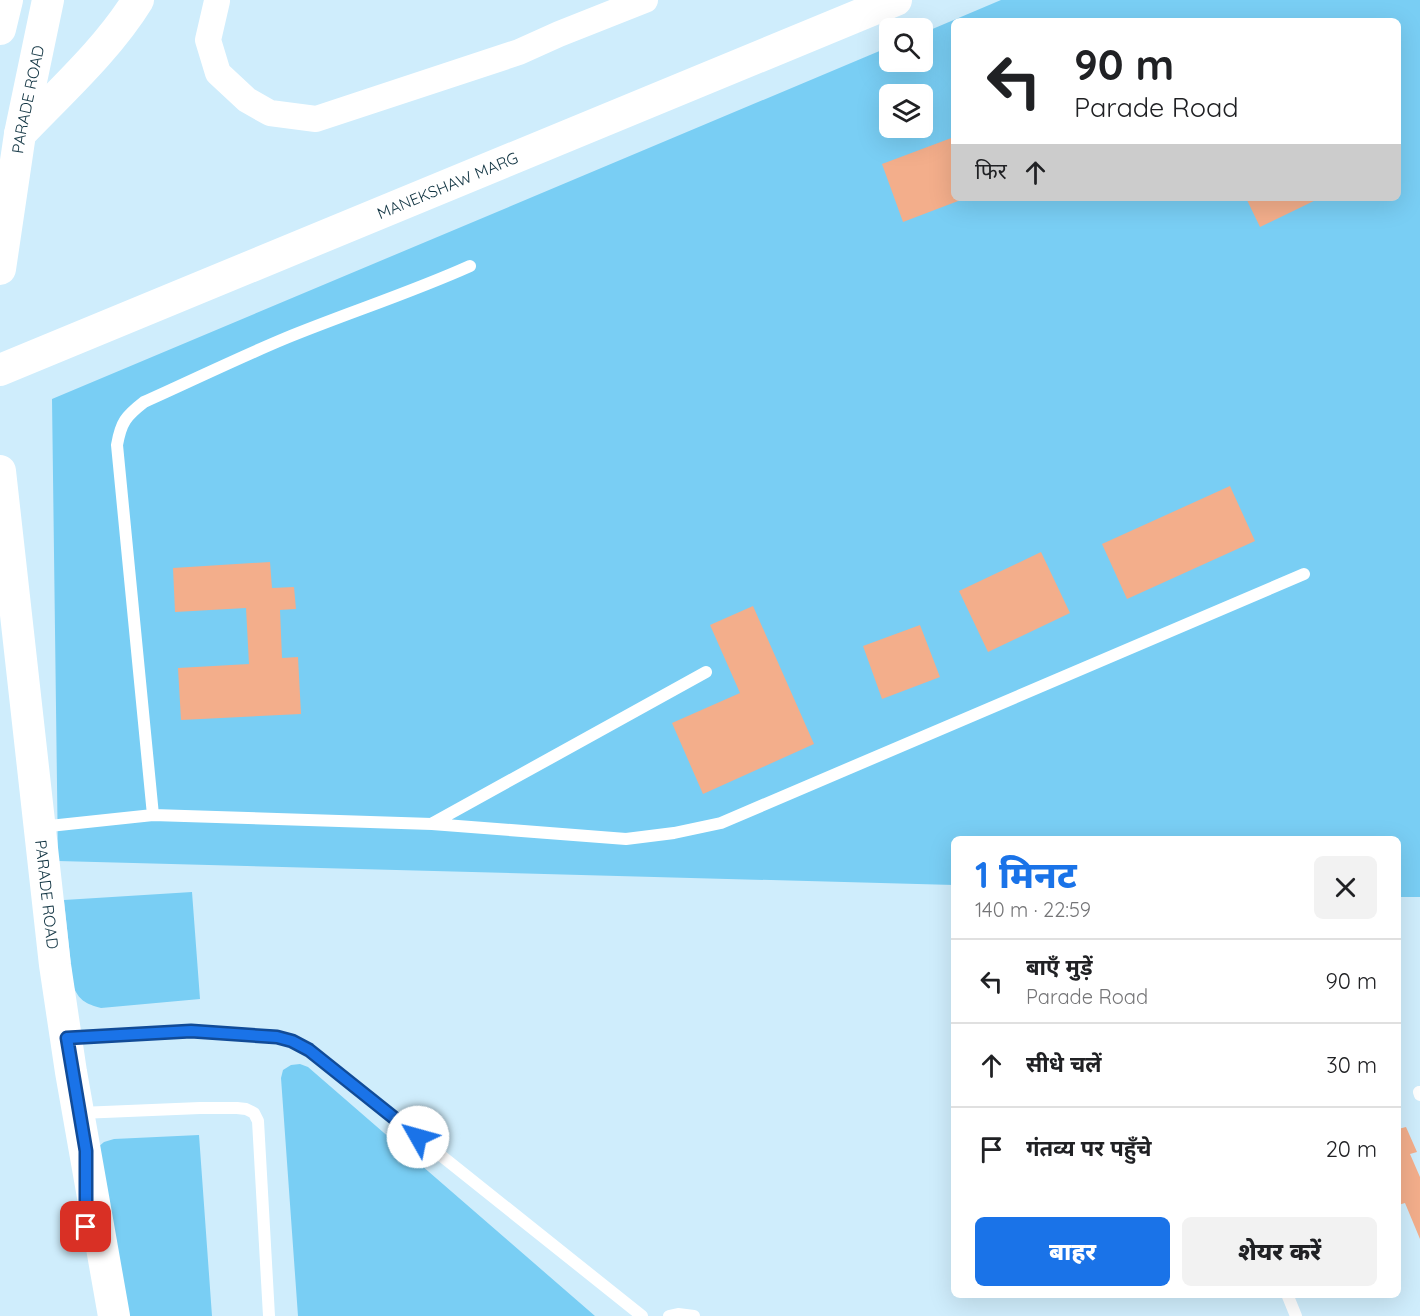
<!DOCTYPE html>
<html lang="hi">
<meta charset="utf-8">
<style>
body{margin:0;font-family:Quicksand,"Noto Sans Devanagari",sans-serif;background:#f2f2f2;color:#202124;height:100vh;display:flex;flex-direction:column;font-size:22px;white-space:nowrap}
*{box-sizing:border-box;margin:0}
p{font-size:20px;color:#757577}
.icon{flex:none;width:33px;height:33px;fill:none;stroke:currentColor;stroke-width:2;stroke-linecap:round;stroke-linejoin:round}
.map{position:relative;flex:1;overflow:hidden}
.drawer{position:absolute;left:951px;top:836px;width:450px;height:462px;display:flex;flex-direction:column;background:#fff;border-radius:9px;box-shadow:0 6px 24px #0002}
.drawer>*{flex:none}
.top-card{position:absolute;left:951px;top:18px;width:450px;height:183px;border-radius:9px;box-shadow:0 6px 24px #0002;background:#fff;color:#202124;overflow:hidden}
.fabs{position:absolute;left:879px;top:18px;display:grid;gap:12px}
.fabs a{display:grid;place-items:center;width:54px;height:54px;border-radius:9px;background:#fff;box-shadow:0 6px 24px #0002;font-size:30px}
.pin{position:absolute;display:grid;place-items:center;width:51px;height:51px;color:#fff;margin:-26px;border-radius:12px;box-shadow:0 3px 9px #0006}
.me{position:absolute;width:66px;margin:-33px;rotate:308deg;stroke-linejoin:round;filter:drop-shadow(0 0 4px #0008)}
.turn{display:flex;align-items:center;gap:21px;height:126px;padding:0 24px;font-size:27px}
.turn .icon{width:78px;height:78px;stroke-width:2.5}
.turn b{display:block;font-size:42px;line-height:51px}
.then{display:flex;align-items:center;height:57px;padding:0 24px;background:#0003;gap:12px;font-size:22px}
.round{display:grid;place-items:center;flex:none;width:63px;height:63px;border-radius:9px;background:#f2f2f2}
.overview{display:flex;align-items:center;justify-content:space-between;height:102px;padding:0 24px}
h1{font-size:36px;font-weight:800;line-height:45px;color:#1a73e8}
.button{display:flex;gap:12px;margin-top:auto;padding:12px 24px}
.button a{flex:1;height:69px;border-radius:9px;background:#1a73e8;color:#fff;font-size:24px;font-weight:800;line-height:69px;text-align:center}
.button a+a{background:#f2f2f2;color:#202124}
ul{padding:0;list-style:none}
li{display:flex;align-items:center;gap:18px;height:84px;padding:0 24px;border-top:2px solid #e0e0e0}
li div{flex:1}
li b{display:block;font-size:22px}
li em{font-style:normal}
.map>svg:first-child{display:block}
.green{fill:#79cef4;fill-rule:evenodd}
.building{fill:#f3ae8b}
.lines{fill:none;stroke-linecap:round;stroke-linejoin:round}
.service{stroke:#fff;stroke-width:12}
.minor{stroke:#fff;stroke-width:26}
.tertiary{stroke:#fff;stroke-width:32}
.route-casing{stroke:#114b97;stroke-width:15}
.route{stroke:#1a73e8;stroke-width:10}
.labels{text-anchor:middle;stroke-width:4.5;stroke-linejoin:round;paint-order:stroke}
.street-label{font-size:16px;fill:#123543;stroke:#cfedfc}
</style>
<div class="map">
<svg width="1420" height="1316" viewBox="0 0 1420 1316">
<rect width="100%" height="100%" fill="#cfedfc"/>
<path class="green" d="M 1001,0 L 1420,0 L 1420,897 L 1398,897 L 1398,838 L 954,838 L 954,885 L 58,861 L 52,399 L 889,47 L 890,62 L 922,62 L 923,33 ZM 954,21 L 1398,21 L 1398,198 L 954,198 ZM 890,94 L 922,94 L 922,128 L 890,128 Z
M 192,892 L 200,999 L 101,1008 C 86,1004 78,1000 73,985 L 64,900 Z
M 300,1064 L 308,1067 L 595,1316 L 298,1316 L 281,1078 L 283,1070 L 291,1065 Z
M 199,1135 L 212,1316 L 106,1316 L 97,1148 L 104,1142 L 114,1139 Z"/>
<path class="building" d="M 954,137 L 954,198 L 966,198 L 903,222 L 882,164 Z
M 1246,198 L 1320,198 L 1260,227 Z
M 1230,486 L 1255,541 L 1127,599 L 1102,544 Z
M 1041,552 L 1070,613 L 988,652 L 959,591 Z
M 270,562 L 272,588 L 294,587 L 296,609 L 280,610 L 282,658 L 298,657 L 301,714 L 181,720 L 178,668 L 249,664 L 246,608 L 175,612 L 173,568 Z
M 753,606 L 814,744 L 703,794 L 672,723 L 740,693 L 710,625 Z
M 920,625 L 940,677 L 882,699 L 863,646 Z
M 1406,1127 L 1417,1152 L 1410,1154 L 1420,1177 L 1420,1239 L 1405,1203 L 1398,1205 L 1398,1129 Z"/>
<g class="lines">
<path class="service" d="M 153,815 L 117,445 C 121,422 126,416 144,402 C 191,381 238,358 286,338 C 347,313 410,293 470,266
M 433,823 L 706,672
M 40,827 L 153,815 L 432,824 L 626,839 L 674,833 L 721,823 L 1304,574
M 67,1037 L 191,1031 L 277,1037 L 292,1040 L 309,1050 L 642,1316
M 1419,1092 L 1420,1095
M 80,1113 L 200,1108 L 237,1108 L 246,1109 L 254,1113 L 258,1121 L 269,1316
M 1287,1294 L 1296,1316
M 669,1316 L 678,1314 L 694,1316"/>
<path class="minor" d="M 217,1 L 208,40 L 218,73 L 247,100 L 270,113 L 316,119 L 519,52 L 559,34 L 645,0"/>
<g class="tertiary">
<path d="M 0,29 L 7,0"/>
<path d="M 20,134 C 61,91 107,50 138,0"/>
<path id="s1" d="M 0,269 L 20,134 L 48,0"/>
<path id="s2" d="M 0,370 L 896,0"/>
<path id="s3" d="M 0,471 L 55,965 L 71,1072 L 114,1316"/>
</g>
</g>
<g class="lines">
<g class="route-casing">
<path id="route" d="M 86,1227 L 86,1151 L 67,1038 L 191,1031 L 277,1037 L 292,1041 L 309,1050 L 418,1137"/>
</g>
<use href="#route" class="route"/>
</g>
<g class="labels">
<g class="street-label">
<text dy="6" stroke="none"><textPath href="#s1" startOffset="172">PARADE ROAD</textPath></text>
<text dy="6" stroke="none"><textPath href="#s2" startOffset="484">MANEKSHAW MARG</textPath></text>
<text dy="6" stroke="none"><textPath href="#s3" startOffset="426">PARADE ROAD</textPath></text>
</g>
</g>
</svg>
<div class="fabs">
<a><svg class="icon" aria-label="search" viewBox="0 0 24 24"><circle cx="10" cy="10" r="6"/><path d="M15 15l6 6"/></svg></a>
<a><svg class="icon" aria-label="layers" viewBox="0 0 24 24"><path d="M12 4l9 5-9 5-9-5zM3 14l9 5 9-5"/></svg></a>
</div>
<div class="pin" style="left:86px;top:1227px;background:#d93025"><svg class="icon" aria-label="arrive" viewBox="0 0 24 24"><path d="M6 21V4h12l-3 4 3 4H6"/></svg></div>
<svg class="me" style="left:418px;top:1137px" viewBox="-20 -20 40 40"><circle r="19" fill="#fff"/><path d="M0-13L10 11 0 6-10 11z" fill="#1a73e8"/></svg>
<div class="top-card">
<div class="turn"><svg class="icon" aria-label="left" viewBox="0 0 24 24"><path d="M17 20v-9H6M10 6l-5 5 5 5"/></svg><div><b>90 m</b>Parade Road</div></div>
<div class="then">फिर<svg class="icon" aria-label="ahead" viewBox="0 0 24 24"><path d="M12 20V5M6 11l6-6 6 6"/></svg></div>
</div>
<section class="drawer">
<div class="overview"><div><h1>1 मिनट</h1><p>140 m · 22:59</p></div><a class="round"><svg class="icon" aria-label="close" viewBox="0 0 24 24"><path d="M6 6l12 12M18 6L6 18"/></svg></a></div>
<ul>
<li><svg class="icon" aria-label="left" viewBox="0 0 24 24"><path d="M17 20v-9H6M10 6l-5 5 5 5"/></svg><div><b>बाएँ मुड़ें</b><p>Parade Road</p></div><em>90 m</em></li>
<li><svg class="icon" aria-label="ahead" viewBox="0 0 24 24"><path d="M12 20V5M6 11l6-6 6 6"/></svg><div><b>सीधे चलें</b></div><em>30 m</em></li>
<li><svg class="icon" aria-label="arrive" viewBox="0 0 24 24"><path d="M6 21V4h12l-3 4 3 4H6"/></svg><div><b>गंतव्य पर पहुँचे</b></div><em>20 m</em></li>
</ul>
<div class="button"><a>बाहर</a><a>शेयर करें</a></div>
</section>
</div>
